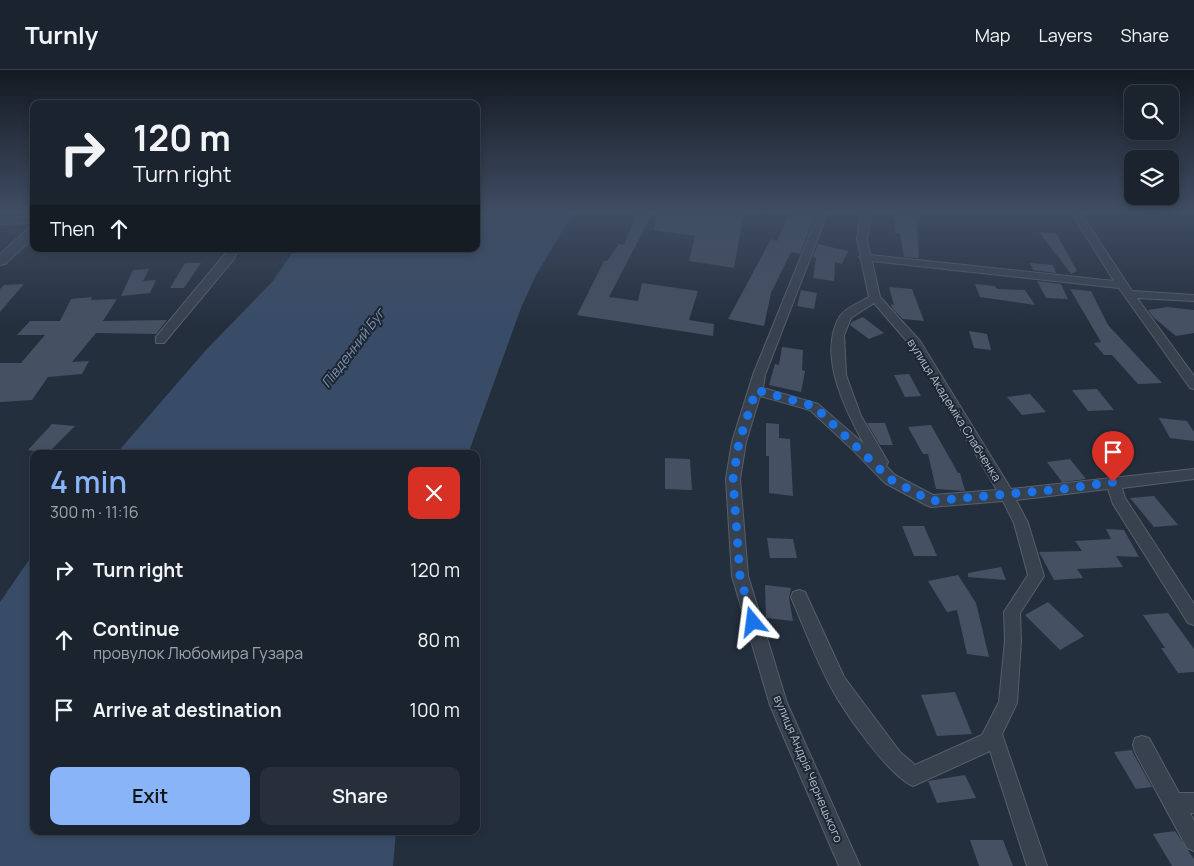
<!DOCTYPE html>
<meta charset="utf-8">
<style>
body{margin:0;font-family:Manrope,sans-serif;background:#282f3a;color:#f1f3f6;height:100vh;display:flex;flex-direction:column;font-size:19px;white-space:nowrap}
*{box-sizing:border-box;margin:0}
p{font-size:16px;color:#a0a4aa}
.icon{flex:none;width:28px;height:28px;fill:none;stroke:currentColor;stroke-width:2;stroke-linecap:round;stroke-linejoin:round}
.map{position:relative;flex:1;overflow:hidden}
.panel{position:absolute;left:30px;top:380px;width:450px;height:385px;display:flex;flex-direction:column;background:#1b232e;border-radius:10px;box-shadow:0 2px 8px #0003,0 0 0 1px #39404a}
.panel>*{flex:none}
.banner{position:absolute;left:30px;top:30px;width:450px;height:152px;border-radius:10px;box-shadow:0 2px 8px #0003,0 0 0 1px #39404a;background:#1b232e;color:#f1f3f6;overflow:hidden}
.buttons{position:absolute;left:1124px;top:15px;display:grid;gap:10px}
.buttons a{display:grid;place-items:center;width:55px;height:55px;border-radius:10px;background:#1b232e;box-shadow:0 2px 8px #0003,0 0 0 1px #39404a;font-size:25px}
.pin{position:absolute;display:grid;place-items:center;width:42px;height:42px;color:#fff;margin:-51px -21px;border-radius:50% 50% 50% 0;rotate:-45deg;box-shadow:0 0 5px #0007}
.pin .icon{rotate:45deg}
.me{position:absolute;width:55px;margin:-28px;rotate:344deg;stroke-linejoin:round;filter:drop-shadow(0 0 4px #0008)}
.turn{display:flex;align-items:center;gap:18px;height:105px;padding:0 20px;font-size:22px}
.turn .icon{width:65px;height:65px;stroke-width:2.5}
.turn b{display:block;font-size:35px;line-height:42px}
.then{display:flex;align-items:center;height:48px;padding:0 20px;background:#0003;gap:10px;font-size:19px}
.round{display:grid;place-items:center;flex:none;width:52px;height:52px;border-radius:10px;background:#282f3a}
.summary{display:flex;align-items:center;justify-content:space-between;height:85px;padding:0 20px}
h1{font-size:30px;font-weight:600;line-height:38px;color:#8ab4f8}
.action{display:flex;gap:10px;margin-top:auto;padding:10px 20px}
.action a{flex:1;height:58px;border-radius:10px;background:#8ab4f8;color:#111;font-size:20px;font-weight:600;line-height:58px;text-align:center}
.action a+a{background:#282f3a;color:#f1f3f6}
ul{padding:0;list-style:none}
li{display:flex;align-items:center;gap:15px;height:70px;padding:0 20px}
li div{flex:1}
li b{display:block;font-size:19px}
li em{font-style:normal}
header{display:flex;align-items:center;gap:30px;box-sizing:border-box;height:70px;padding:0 25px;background:#1b232e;border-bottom:1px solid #39404a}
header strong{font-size:24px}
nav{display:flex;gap:28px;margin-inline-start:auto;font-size:18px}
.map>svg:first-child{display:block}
.water{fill:#394c67}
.building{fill:#455162}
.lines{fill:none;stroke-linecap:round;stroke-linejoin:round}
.minor-casing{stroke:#565f6c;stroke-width:2}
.tertiary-casing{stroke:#565f6c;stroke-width:2}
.minor{fill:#38414e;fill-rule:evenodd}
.tertiary{fill:#38414e;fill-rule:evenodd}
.route{stroke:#1a73e8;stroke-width:9;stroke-dasharray:0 16.2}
.labels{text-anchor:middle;stroke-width:4;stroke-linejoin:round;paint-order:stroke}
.street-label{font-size:12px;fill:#b4bcc9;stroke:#1d2633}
.water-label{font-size:14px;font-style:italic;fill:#7c92b1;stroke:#1d2633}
</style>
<header>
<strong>Turnly</strong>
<nav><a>Map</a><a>Layers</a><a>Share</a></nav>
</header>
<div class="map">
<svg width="1194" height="796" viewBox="0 0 1194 796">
<rect width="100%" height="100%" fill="#242f3e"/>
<path class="water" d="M 476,142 L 574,142 L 536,205 L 521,238 L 468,384 L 116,384 L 206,280 L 272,212 L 295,179 L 476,179 Z
M 34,483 L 34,761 L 396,761 L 393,796 L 0,796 L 0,532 Z"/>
<path class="building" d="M 638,142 L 653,142 L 609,227 L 638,231 L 642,213 L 698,221 L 689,250 L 714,254 L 713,266 L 577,245 L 604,191 L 607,191 L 619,174 L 624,175 Z
M 658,142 L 744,142 L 734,198 L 689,191 L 695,166 L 654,160 Z
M 795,142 L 816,142 L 800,184 L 791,182 L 771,223 L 764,256 L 728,249 L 771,169 L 777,171 L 788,146 L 793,147 Z
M 895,142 L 916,142 L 919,188 L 904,187 L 900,163 L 895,163 Z
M 1039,162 L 1056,163 L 1077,201 L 1071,204 Z
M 818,174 L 848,181 L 842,194 L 835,192 L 834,211 L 813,208 L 816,188 L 813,187 Z
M 185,193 L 201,193 L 184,218 L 170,218 Z
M 1030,193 L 1053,195 L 1056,203 L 1033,200 Z
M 149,199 L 143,211 L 156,210 L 150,223 L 121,226 L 133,200 Z
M 1037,211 L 1061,214 L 1068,229 L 1046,228 Z
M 24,214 L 0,242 L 0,219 L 4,215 Z
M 975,214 L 995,216 L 997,219 L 1025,220 L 1035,235 L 980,227 Z
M 889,217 L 912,219 L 924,251 L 903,249 L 892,238 L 891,234 L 894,235 Z
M 1070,219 L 1091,221 L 1108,255 L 1162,313 L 1138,314 L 1112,285 L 1104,285 L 1094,273 L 1101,272 Z
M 801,220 L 817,223 L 814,239 L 797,236 Z
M 92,227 L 91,230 L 117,229 L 103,251 L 167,250 L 156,264 L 96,263 L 72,292 L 89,291 L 82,304 L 48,307 L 32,330 L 0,332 L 0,293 L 21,293 L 45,265 L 17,265 L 30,251 L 60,251 L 71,229 Z
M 1167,237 L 1194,240 L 1194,263 L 1176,266 L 1154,248 L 1148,240 Z
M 863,247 L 884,263 L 869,269 L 850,255 L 852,252 Z
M 969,261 L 987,264 L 991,280 L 974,278 Z
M 782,277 L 803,280 L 802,300 L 805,301 L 801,322 L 769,315 L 775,294 L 779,295 Z
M 909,304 L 921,326 L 905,327 L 894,305 Z
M 1097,319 L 1114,340 L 1088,341 L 1072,320 Z
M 1030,324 L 1046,342 L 1022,345 L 1007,327 Z
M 1159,348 L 1187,351 L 1194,362 L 1194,371 L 1170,368 Z
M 766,353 L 779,354 L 779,368 L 790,369 L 793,426 L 769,423 L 769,386 L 766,386 Z
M 867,353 L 885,353 L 893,375 L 880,375 Z
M 52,354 L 75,356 L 47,384 L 28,380 Z
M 931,355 L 958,403 L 960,403 L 965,421 L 936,419 L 928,384 L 923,384 L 908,357 Z
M 665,388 L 690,389 L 692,420 L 665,419 Z
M 1070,389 L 1086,409 L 1062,412 L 1047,392 Z
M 1154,426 L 1178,455 L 1154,457 L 1130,428 Z
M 902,456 L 924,456 L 937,486 L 914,486 Z
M 1106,459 L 1124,460 L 1139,487 L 1116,486 L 1123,497 L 1077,499 L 1083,508 L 1054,510 L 1039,482 L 1082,481 L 1075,471 L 1111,469 Z
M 767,468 L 793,469 L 797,488 L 770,488 Z
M 1001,497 L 1006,510 L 968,507 L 968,503 Z
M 958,505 L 976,533 L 989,587 L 967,584 L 957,540 L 947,542 L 928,511 Z
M 765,515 L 791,518 L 789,528 L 793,551 L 766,548 Z
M 1048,532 L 1084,566 L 1060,580 L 1025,545 Z
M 1168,543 L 1194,579 L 1194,602 L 1178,603 L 1161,578 L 1165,578 L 1143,545 Z
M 955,622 L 972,664 L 937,666 L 921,625 Z
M 1132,680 L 1133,683 L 1152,717 L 1136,719 L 1114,682 Z
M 965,705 L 976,728 L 937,733 L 928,711 Z
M 1175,761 L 1194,789 L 1194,796 L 1172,796 L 1153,764 Z
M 970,770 L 1003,770 L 1013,796 L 979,796 Z"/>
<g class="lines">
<g class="minor-casing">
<path id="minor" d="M 819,142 L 828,142 L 765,305 L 763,318 L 818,334 L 864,374 C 845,339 817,284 840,246 C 845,238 861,232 869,227 L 861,189 L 859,187 L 861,185 L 857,169 L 861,142 L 871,142 L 867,169 L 870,185 L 1114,211 L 1071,142 L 1080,142 L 1132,221 L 1194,225 L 1194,231 L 1137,228 L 1194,306 L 1194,319 L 1190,318 L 1119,218 L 872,191 L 880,227 L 920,271 L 1011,419 L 1194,399 L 1194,409 L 1122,418 L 1125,428 L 1194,534 L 1194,555 L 1188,553 L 1113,434 L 1108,419 L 1016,430 L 1028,453 L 1044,506 L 1020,543 L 1021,570 L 1017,633 L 1002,664 L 1047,796 L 1027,796 L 990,681 L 913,716 C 889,706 845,643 832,619 C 816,590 804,557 791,527 L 793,522 L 799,520 L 805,522 L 844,607 L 900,682 L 915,695 L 982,665 L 999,632 L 1005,570 L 1004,542 L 1028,505 L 1014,453 L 1003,431 L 931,437 L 926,435 L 885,413 L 853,380 L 810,340 L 760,326 L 746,372 L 740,409 L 748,506 L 787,633 L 860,796 L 839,796 L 770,635 L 732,506 L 726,409 L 732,372 L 753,305 ZM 874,233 L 911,276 L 997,420 L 933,425 L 895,405 L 886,396 L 888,392 L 861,346 L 846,305 L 844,265 L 851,248 Z
M 34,147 L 34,153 L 0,154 L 0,148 Z
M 229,179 L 239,179 L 233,190 L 164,273 L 156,273 L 156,267 Z
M 1142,666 L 1149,668 L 1179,723 L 1194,723 L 1194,743 L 1190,743 L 1194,751 L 1194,781 L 1187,778 L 1135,682 L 1133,675 L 1135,668 Z"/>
</g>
<g class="tertiary-casing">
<path id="tertiary" d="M 34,156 L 34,167 L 5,194 L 0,195 L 0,184 L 30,157 Z"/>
</g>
<use href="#minor" class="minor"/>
<use href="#tertiary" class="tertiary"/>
</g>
<linearGradient id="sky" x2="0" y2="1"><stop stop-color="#141a22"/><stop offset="0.56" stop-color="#3f4d63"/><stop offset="1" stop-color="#3f4d63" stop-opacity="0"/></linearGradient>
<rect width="1194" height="254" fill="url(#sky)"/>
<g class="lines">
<path class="route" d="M 753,552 L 740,506 L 733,409 L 739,372 L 756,320 L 814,336 L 890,409 L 931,431 L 1063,419 L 1113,412"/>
</g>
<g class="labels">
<g class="street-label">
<text transform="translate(954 340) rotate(58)" y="4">вулиця Академіка Слабченка</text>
<text transform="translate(808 699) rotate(67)" y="4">вулиця Андрія Чернецького</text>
</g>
<g class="water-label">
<text transform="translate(353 278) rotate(-53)" y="5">Південний Буг</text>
</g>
</g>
</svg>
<div class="buttons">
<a><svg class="icon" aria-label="search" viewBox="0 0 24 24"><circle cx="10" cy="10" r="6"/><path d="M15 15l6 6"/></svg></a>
<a><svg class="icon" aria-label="layers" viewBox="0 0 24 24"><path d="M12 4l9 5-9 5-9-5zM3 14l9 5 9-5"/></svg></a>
</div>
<div class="pin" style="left:1113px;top:412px;background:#d93025"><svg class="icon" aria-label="arrive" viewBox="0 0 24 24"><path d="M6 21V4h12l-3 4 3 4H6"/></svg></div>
<svg class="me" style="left:753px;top:552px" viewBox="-20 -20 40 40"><path d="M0-17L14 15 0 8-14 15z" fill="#1a73e8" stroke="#fff" stroke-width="4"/></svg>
<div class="banner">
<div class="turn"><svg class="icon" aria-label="right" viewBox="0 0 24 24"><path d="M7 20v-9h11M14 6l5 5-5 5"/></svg><div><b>120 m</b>Turn right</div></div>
<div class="then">Then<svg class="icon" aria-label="ahead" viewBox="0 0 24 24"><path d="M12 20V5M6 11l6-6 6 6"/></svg></div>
</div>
<section class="panel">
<div class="summary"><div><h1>4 min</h1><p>300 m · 11:16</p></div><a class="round" style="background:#d93025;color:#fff"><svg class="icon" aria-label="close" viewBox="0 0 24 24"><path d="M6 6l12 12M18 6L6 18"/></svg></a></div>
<ul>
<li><svg class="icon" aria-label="right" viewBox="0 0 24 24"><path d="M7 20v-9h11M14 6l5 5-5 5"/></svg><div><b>Turn right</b></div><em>120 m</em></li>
<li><svg class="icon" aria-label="ahead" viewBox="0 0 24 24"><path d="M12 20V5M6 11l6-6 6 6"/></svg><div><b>Continue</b><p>провулок Любомира Гузара</p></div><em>80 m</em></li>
<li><svg class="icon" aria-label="arrive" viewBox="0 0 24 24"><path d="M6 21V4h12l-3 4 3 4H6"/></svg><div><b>Arrive at destination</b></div><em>100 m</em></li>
</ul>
<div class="action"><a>Exit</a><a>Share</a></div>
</section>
</div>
